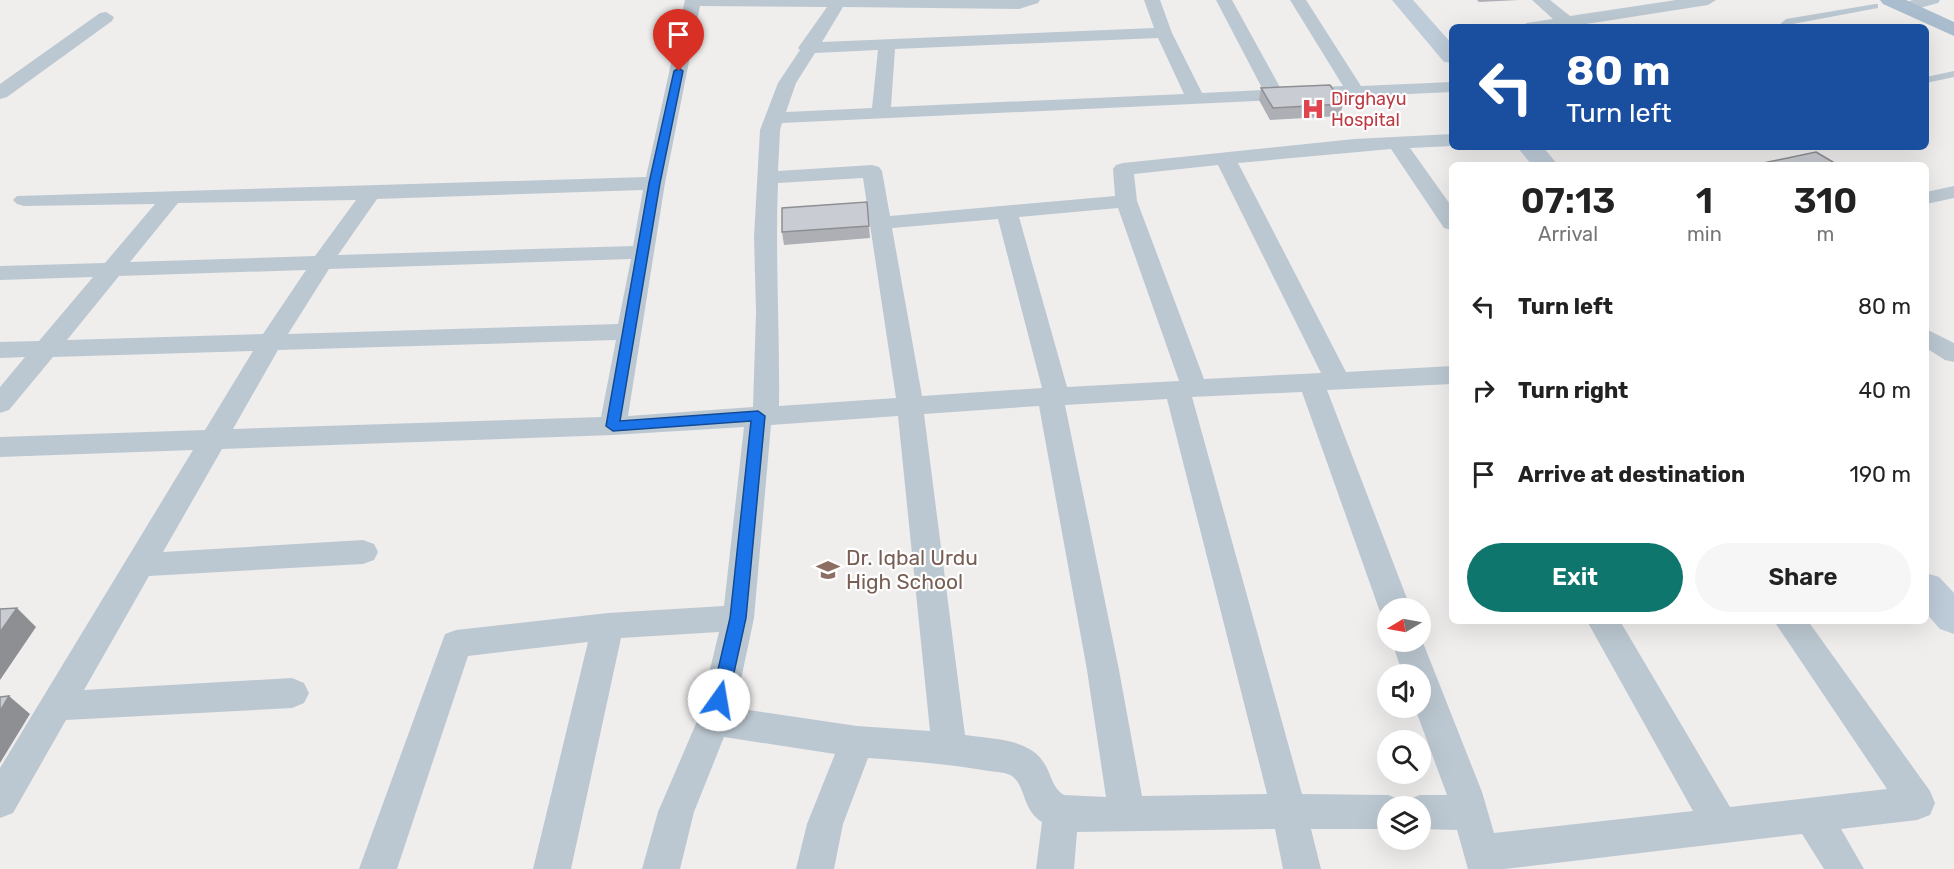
<!DOCTYPE html>
<style>
body{margin:0;font-family:Rubik,sans-serif;background:#f6f6f6;color:#222;height:100vh;display:flex;flex-direction:column;font-size:22px;white-space:nowrap}
*{box-sizing:border-box;margin:0}
p{font-size:20px;color:#767676}
.icon{flex:none;width:33px;height:33px;fill:none;stroke:currentColor;stroke-width:2;stroke-linecap:round;stroke-linejoin:round}
.map{position:relative;flex:1;overflow:hidden}
.sheet{position:absolute;left:1449px;top:162px;width:480px;height:462px;display:flex;flex-direction:column;background:#fff;border-radius:9px;box-shadow:0 6px 24px #0002}
.sheet>*{flex:none}
.hud{position:absolute;left:1449px;top:24px;width:480px;height:126px;border-radius:9px;box-shadow:0 6px 24px #0002;background:#1a4fa0;color:#fff;overflow:hidden}
.needle{width:39px;rotate:260deg}
.controls{position:absolute;left:1377px;top:598px;display:grid;gap:12px}
.controls a{display:grid;place-items:center;width:54px;height:54px;border-radius:50%;background:#fff;box-shadow:0 6px 24px #0002;font-size:30px}
.pin{position:absolute;display:grid;place-items:center;width:51px;height:51px;color:#fff;margin:-62px -26px;border-radius:50% 50% 50% 0;rotate:-45deg;box-shadow:0 0 6px #0007}
.pin .icon{rotate:45deg}
.me{position:absolute;width:66px;margin:-33px;rotate:13deg;stroke-linejoin:round;filter:drop-shadow(0 0 4px #0008)}
.turn{display:flex;align-items:center;gap:21px;height:126px;padding:0 18px;font-size:27px}
.turn .icon{width:78px;height:78px;stroke-width:2.5}
.turn b{display:block;font-size:42px;line-height:51px}
.eta{display:flex;justify-content:space-evenly;align-items:center;height:102px;text-align:center}
.eta b{font-size:36px;font-weight:600;line-height:42px}
.cta{display:flex;gap:12px;margin-top:auto;padding:12px 18px}
.cta a{flex:1;height:69px;border-radius:36px;background:#0f766e;color:#fff;font-size:24px;font-weight:600;line-height:69px;text-align:center}
.cta a+a{background:#f6f6f6;color:#222}
ul{padding:0;list-style:none}
li{display:flex;align-items:center;gap:18px;height:84px;padding:0 18px}
li div{flex:1}
li b{display:block;font-size:22px}
li em{font-style:normal}
.map>svg:first-child{display:block}
.lines{fill:none;stroke-linecap:round;stroke-linejoin:round}
.lane{fill:#bcc8d1;fill-rule:evenodd}
.street{fill:#bcc8d1;fill-rule:evenodd}
.secondary{fill:#becbd8;fill-rule:evenodd}
.primary{fill:#aabdce;fill-rule:evenodd}
.wall{fill:#adafb5}
.shaded-wall{fill:#8d8f93}
.building{fill:#c9ccd2;stroke:#8d8f93;stroke-width:1.5}
.route{fill:#1a73e8;stroke:#114b97;stroke-width:1.5}
.labels{text-anchor:middle;stroke-width:4.5;stroke-linejoin:round;paint-order:stroke}
.far-health-label{font-size:18px;fill:#be3a42;stroke:#fff;text-anchor:start}
.education-label{font-size:21px;fill:#785e54;stroke:#fff;text-anchor:start}
</style>
<div class="map">
<svg width="1954" height="869" viewBox="0 0 1954 869">
<rect width="100%" height="100%" fill="#f0eded"/>
<g class="lines">
<path class="lane" d="M 1875,4 L 1878,4 L 1878,8 L 1777,27 L 1786,19 Z
M 1954,71 L 1954,77 L 1926,83 L 1926,77 Z"/>
<path class="street" d="M 685,0 L 1040,0 L 1038,3 L 1019,9 L 843,7 L 822,42 L 1154,28 L 1144,0 L 1160,0 L 1172,33 L 1202,93 L 1263,90 L 1216,0 L 1232,0 L 1281,89 L 1343,86 L 1290,0 L 1306,0 L 1361,86 L 1452,82 L 1452,92 L 782,123 L 780,130 L 778,171 L 872,165 L 879,167 L 882,171 L 890,216 L 1115,196 L 1113,169 L 1116,165 L 1123,163 L 1354,139 L 1452,134 L 1452,146 L 1410,148 L 1452,207 L 1452,230 L 1444,228 L 1391,149 L 1238,163 L 1346,372 L 1452,366 L 1452,384 L 1327,390 L 1411,609 L 1388,609 L 1388,619 L 1384,618 L 1379,609 L 1302,392 L 1192,397 L 1302,794 L 1388,795 L 1401,800 L 1404,807 L 1407,800 L 1420,795 L 1447,795 L 1415,708 L 1420,708 L 1420,675 L 1403,675 L 1392,642 L 1420,642 L 1420,635 L 1482,792 L 1494,833 L 1693,811 L 1587,621 L 1620,621 L 1730,807 L 1887,789 L 1774,621 L 1808,621 L 1930,791 L 1935,803 L 1930,815 L 1917,820 L 1841,829 L 1864,869 L 1824,869 L 1802,834 L 1504,869 L 1468,869 L 1457,830 L 1420,829 L 1420,807 L 1388,807 L 1388,829 L 1311,829 L 1321,869 L 1283,869 L 1275,829 L 1077,832 L 1074,869 L 1036,869 L 1042,822 C 1022,810 1026,786 1012,776 C 1006,772 996,772 989,771 C 949,764 909,761 868,758 L 843,824 L 834,869 L 796,869 L 807,824 L 835,754 L 724,737 L 694,812 L 680,869 L 642,869 L 658,812 L 698,719 L 719,632 L 621,638 L 571,869 L 533,869 L 588,642 L 468,656 L 397,869 L 359,869 L 445,634 L 456,630 L 608,613 L 724,606 L 744,427 L 613,435 L 222,449 L 163,552 L 363,540 L 374,544 L 378,552 L 374,560 L 363,564 L 149,576 L 84,690 L 292,678 L 304,683 L 309,693 L 304,703 L 292,708 L 66,720 L 13,813 L 0,818 L 0,768 L 193,450 L 0,457 L 0,437 L 205,430 L 253,351 L 53,357 L 9,410 L 0,413 L 0,387 L 25,357 L 0,358 L 0,342 L 39,341 L 93,277 L 0,280 L 0,266 L 105,263 L 155,204 L 24,206 L 17,204 L 13,200 L 17,196 L 646,177 ZM 700,6 L 827,7 L 798,48 L 800,50 L 778,83 L 760,130 L 754,237 L 756,312 L 753,407 L 628,416 L 665,183 ZM 1158,38 L 1184,94 L 891,107 L 895,49 ZM 878,50 L 872,108 L 786,112 L 796,83 L 815,53 ZM 1218,165 L 1321,373 L 1204,379 L 1137,201 L 1134,174 ZM 863,178 L 896,398 L 779,406 C 780,332 775,257 778,183 ZM 643,190 L 633,246 L 338,255 L 377,199 ZM 356,200 L 315,256 L 130,262 L 178,203 ZM 1118,208 L 1179,381 L 1067,387 L 1019,217 ZM 998,219 L 1042,388 L 922,396 L 892,228 ZM 631,259 L 618,324 L 288,334 L 329,269 ZM 306,270 L 263,334 L 67,340 L 119,276 ZM 616,340 L 601,417 L 233,429 L 278,350 ZM 1167,399 L 1267,794 L 1142,796 L 1119,670 L 1065,405 ZM 1039,406 L 1087,670 L 1106,797 L 1064,795 C 1052,788 1051,773 1044,763 C 1030,738 989,739 965,735 L 924,414 ZM 898,416 L 930,731 L 857,726 L 735,708 L 754,618 L 771,425 Z
M 1532,0 L 1550,0 L 1570,16 L 1676,0 L 1716,0 L 1708,5 L 1567,27 L 1524,27 L 1526,23 L 1553,19 Z
M 1913,0 L 1940,0 L 1938,3 L 1905,12 L 1897,7 L 1899,4 Z
M 106,12 L 114,17 L 112,21 L 7,97 L 0,99 L 0,84 L 100,13 Z
M 1954,186 L 1954,198 L 1926,204 L 1926,192 Z
M 1926,329 L 1954,343 L 1954,362 L 1945,360 L 1926,348 Z"/>
<path class="secondary" d="M 1392,0 L 1413,0 L 1452,44 L 1452,63 L 1444,62 Z
M 1517,147 L 1543,147 L 1558,165 L 1532,165 Z
M 1926,573 L 1939,577 L 1954,593 L 1954,634 L 1940,629 L 1926,613 Z"/>
<path class="primary" d="M 1880,0 L 1906,0 L 1954,22 L 1954,36 L 1883,4 Z"/>
</g>
<path class="wall" d="M 1477,0 L 1519,0 L 1479,2 Z
M 1261,88 L 1343,104 L 1340,116 L 1270,120 L 1259,100 Z
M 867,202 L 870,238 L 784,245 L 782,232 Z"/>
<path class="shaded-wall" d="M 17,608 L 36,627 L 0,680 L 0,632 Z
M 9,696 L 30,714 L 0,763 L 0,711 Z"/>
<path class="building" d="M 1330,85 L 1343,104 L 1273,108 L 1261,88 Z
M 1816,152 L 1838,165 L 1754,165 Z
M 867,202 L 869,226 L 782,232 L 782,208 Z
M 17,608 L 0,632 L 0,609 Z
M 9,696 L 0,711 L 0,697 Z"/>
<path class="route" d="M 679,68 L 683,71 L 660,183 L 620,421 L 758,411 L 765,416 L 746,618 L 728,700 L 725,705 L 719,707 L 713,705 L 711,700 L 730,618 L 751,421 L 613,431 L 606,426 L 649,183 L 674,71 Z"/>
<defs>
<g id="hospital-bare" transform="scale(1.8)"><path d="M-5-5h3v3.5h4V-5h3V5h-3V1.5h-4V5h-3Z" fill="#e0444e" stroke="#fff" stroke-width="2.5" paint-order="stroke"/></g>
<g id="school-bare" transform="scale(1.8)"><path d="M0-5L7-2L0 1L-7-2ZM-4 1L0 2.5L4 1V4Q0 6-4 4Z" fill="#8d6e63" stroke="#fff" stroke-width="2.5" paint-order="stroke"/></g>
</defs>
<g fill-rule="evenodd">
<use href="#hospital-bare" x="1313" y="109"/>
<use href="#school-bare" x="828" y="570"/>
</g>
<g class="labels">
<g class="far-health-label">
<text x="1331" y="105">Dirghayu<tspan x="1331" dy="21">Hospital</tspan></text>
</g>
<g class="education-label">
<text x="846" y="565">Dr. Iqbal Urdu<tspan x="846" dy="24">High School</tspan></text>
</g>
</g>
</svg>
<div class="controls">
<a><svg class="needle" viewBox="-14 -14 28 28"><path d="M0-13l5 13h-10z" fill="#e53935"/><path d="M0 13l5-13h-10z" fill="#767676"/></svg></a>
<a><svg class="icon" aria-label="sound" viewBox="0 0 24 24"><path d="M4 9h4l5-4v14l-5-4H4zM17 9q2 3 0 6"/></svg></a>
<a><svg class="icon" aria-label="search" viewBox="0 0 24 24"><circle cx="10" cy="10" r="6"/><path d="M15 15l6 6"/></svg></a>
<a><svg class="icon" aria-label="layers" viewBox="0 0 24 24"><path d="M12 4l9 5-9 5-9-5zM3 14l9 5 9-5"/></svg></a>
</div>
<div class="pin" style="left:679px;top:71px;background:#d93025"><svg class="icon" aria-label="arrive" viewBox="0 0 24 24"><path d="M6 21V4h12l-3 4 3 4H6"/></svg></div>
<svg class="me" style="left:719px;top:700px" viewBox="-20 -20 40 40"><circle r="19" fill="#fff"/><path d="M0-13L10 11 0 6-10 11z" fill="#1a73e8"/></svg>
<div class="hud">
<div class="turn"><svg class="icon" aria-label="left" viewBox="0 0 24 24"><path d="M17 20v-9H6M10 6l-5 5 5 5"/></svg><div><b>80 m</b>Turn left</div></div>
</div>
<section class="sheet">
<div class="eta">
<div><b>07:13</b><p>Arrival</p></div>
<div><b>1</b><p>min</p></div>
<div><b>310</b><p>m</p></div>
</div>
<ul>
<li><svg class="icon" aria-label="left" viewBox="0 0 24 24"><path d="M17 20v-9H6M10 6l-5 5 5 5"/></svg><div><b>Turn left</b></div><em>80 m</em></li>
<li><svg class="icon" aria-label="right" viewBox="0 0 24 24"><path d="M7 20v-9h11M14 6l5 5-5 5"/></svg><div><b>Turn right</b></div><em>40 m</em></li>
<li><svg class="icon" aria-label="arrive" viewBox="0 0 24 24"><path d="M6 21V4h12l-3 4 3 4H6"/></svg><div><b>Arrive at destination</b></div><em>190 m</em></li>
</ul>
<div class="cta"><a>Exit</a><a>Share</a></div>
</section>
</div>
